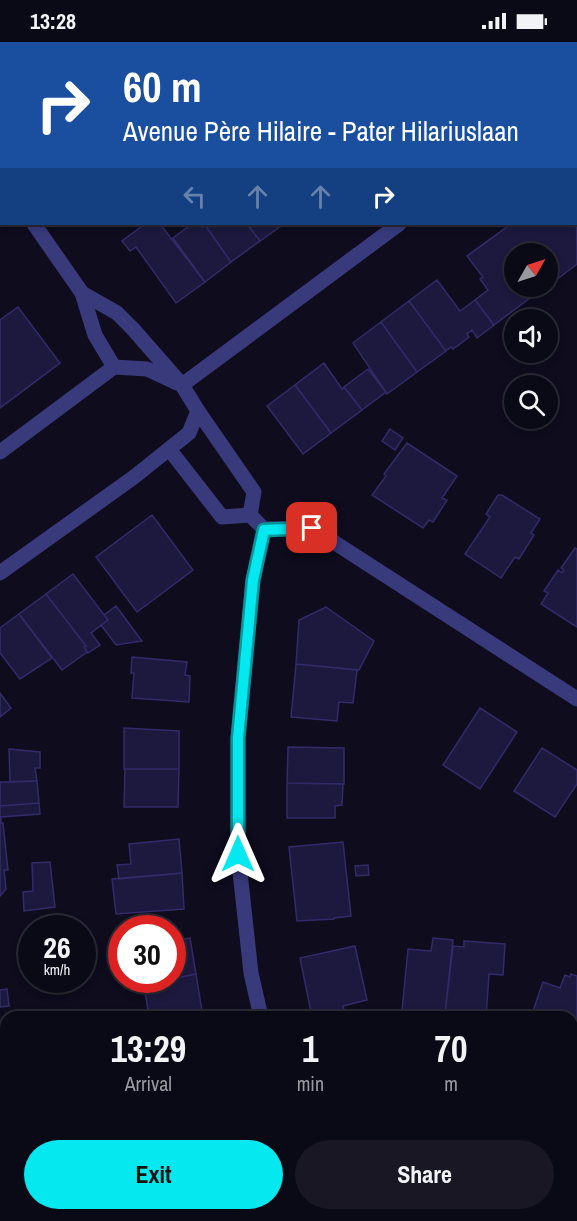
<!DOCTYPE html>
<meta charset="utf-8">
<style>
body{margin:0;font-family:"Archivo Narrow",sans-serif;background:#181723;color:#f1f3f6;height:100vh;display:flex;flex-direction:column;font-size:22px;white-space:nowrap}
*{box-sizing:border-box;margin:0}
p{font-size:20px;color:#999aa1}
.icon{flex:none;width:33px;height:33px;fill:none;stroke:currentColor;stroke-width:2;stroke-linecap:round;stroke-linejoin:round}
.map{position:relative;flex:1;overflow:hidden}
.side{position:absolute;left:0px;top:969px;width:578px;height:210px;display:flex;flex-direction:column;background:#0a0916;border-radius:18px 18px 0 0;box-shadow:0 3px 9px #0003,0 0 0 2px #2a2a35}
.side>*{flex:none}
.guide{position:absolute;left:0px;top:0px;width:578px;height:183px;box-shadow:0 3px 9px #0003,0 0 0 2px #2a2a35;background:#1a4fa0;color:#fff;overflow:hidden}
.needle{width:39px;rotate:51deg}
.controls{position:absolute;left:504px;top:201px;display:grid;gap:12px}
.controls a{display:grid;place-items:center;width:54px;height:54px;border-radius:50%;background:#0a0916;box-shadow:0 3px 9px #0003,0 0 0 2px #2a2a35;font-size:30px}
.speed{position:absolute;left:18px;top:873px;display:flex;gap:12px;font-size:30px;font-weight:700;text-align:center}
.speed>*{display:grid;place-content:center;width:78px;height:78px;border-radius:50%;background:#0a0916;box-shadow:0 3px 9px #0003,0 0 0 2px #2a2a35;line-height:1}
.speed small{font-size:15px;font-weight:400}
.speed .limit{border:9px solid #d22;background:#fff;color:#111}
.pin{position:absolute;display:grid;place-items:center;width:51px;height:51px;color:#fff;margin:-26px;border-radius:12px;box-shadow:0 3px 9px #0006}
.me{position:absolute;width:66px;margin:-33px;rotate:0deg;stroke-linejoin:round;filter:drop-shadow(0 0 4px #0008)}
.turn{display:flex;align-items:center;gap:21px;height:126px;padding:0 24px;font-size:27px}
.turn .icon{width:78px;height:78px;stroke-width:2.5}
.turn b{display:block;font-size:42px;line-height:51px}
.lanes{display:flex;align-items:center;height:57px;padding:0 24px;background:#0003;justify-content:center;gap:30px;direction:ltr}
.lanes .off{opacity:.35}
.eta{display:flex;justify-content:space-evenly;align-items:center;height:102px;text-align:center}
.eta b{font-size:36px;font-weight:700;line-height:42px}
.primary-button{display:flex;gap:12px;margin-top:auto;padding:12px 24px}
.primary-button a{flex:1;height:69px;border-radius:36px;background:#05e8ef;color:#111;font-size:24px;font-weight:700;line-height:69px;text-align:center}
.primary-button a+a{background:#181723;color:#f1f3f6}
.status{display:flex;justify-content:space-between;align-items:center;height:42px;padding:0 30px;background:#0a0916;direction:ltr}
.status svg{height:16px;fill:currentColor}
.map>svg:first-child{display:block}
.building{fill:#1d193e;stroke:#332b69;stroke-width:1.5}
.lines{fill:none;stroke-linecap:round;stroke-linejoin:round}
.minor{stroke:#383a7c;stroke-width:15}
.route-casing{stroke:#03979b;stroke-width:15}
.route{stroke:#05e8ef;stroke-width:10}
</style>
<div class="status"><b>13:28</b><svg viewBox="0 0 49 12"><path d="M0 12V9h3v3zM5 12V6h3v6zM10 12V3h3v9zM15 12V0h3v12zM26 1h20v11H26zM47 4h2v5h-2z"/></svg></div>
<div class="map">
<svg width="577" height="1179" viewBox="0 0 577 1179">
<rect width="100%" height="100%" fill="#0e0c1d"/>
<path class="building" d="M 0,0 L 40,0 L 2,2 L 1,50 Z
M 399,0 L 496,0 L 497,2 L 397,2 Z
M 576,133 L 577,222 L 548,244 L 548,212 L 514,212 L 514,244 L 546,244 L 494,283 L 475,258 L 488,248 L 480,237 L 483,235 L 467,214 L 511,182 L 576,182 Z
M 145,182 L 160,182 L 205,240 L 176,261 L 136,205 L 130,209 L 122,199 Z
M 192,182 L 201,182 L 203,185 L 205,183 L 231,220 L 205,240 L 173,196 Z
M 201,182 L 247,182 L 260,199 L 231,220 L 205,183 L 203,185 Z
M 247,182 L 284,182 L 260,199 Z
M 437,238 L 460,269 L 475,258 L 494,283 L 477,296 L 472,288 L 467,292 L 469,295 L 453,307 L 451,305 L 446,309 L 409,259 Z
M 409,259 L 446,309 L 417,330 L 381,280 Z
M 18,265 L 60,321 L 0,366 L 0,278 Z
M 381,280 L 417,330 L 387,352 L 353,301 Z
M 324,321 L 342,347 L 344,345 L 362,368 L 331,391 L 295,343 Z
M 368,327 L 386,350 L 362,368 L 344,345 Z
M 295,343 L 331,391 L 303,412 L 267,364 Z
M 390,387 L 403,396 L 395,408 L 382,399 Z
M 407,401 L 457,434 L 442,456 L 447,458 L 433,480 L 429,478 L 423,486 L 372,453 L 386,434 L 384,432 Z
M 498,453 L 502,453 L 540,477 L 531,491 L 534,493 L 519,517 L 515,515 L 501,536 L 465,512 L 490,475 L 486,472 Z
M 152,473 L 193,528 L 137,570 L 96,515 Z
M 575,506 L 577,507 L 577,585 L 541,562 L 548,551 L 544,549 L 558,528 L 562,531 L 564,528 L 561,526 Z
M 73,532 L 108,578 L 91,591 L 100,603 L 88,611 L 84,605 L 86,604 L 46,552 Z
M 46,552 L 86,604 L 84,605 L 87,610 L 62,628 L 19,572 Z
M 116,564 L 142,599 L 116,603 L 101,583 L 108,578 L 104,573 Z
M 326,565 L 374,599 L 359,628 L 296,622 L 299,578 Z
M 19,572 L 52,616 L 20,637 L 0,611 L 0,586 Z
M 132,615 L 187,620 L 185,633 L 190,634 L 189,660 L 132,656 L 134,631 L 131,631 Z
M 296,622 L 357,628 L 353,661 L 339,660 L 337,679 L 291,675 Z
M 0,651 L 11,666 L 0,675 Z
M 480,666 L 517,690 L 480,747 L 443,723 Z
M 124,686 L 179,689 L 179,727 L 124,727 Z
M 288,705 L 344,706 L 344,742 L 287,741 Z
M 542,706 L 577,728 L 577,742 L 555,775 L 514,749 Z
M 9,707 L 40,710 L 40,726 L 35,726 L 37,739 L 10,740 Z
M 125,727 L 179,727 L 178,765 L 124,765 Z
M 37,739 L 39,761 L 0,764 L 0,740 Z
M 287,741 L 343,742 L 342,763 L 335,764 L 335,776 L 287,776 Z
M 39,761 L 40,772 L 1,775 L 1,781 L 3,781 L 8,828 L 4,828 L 6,847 L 0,854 L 0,764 Z
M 179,797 L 182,831 L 119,837 L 117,823 L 131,822 L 129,802 Z
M 343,800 L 351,874 L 334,876 L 334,877 L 297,879 L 289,805 Z
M 50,820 L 55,865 L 24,869 L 23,850 L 33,849 L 32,821 Z
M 368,823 L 369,833 L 356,834 L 355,824 Z
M 182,831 L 184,867 L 116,872 L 112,837 Z
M 190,896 L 196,932 L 172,937 L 172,899 Z
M 433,896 L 453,898 L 445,972 L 402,969 L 408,907 L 431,909 Z
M 464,899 L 505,902 L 503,933 L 489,932 L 486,975 L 445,972 L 453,904 L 464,905 Z
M 355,904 L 367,958 L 343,964 L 345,972 L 332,975 L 312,975 L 300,916 Z
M 196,932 L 202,969 L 166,975 L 149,975 L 144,943 Z
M 571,932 L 577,934 L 577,982 L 572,995 L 572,975 L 531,975 L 543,940 L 560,946 L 565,933 L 570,935 Z
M 7,947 L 9,964 L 0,965 L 0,948 Z
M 6,981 L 6,1019 L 0,1020 L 0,982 Z
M 6,1079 L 6,1126 L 0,1127 L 0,1081 Z
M 577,1136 L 577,1179 L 552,1179 L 556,1173 L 572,1173 L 572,1144 Z
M 6,1172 L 45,1173 L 47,1179 L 0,1179 L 0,1174 Z
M 191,1173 L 261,1173 L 262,1177 L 256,1179 L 193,1179 Z
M 380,1173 L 436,1173 L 439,1179 L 384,1179 Z"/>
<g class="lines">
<path class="minor" d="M 576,49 L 577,48
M 576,69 L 577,71
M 0,136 L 2,138
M 34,182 L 82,251 L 95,293 L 114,325
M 182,343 L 399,182
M 198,369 L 254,450 L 250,473
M 169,407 L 222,475 L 250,473
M 0,410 L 114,325 L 147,327 L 177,341
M 250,473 L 264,487 L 312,486 L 577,657
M 0,531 L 134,435 L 189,391 L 198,369 L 182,343 L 133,287 L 117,271 L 82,251
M 261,975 L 251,931 L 238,812 L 238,696 L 253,538 L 264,487
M 572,1058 L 577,1061
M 322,1173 L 325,1179"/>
</g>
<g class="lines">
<g class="route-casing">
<path id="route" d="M 238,812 L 238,696 L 253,538 L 264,488 L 312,486"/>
</g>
<use href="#route" class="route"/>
</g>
</svg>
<div class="controls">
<a><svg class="needle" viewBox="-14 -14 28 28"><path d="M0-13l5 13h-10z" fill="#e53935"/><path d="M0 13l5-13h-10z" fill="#999aa1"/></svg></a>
<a><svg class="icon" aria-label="sound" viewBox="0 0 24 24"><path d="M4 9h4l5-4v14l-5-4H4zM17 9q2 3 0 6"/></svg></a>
<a><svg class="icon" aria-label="search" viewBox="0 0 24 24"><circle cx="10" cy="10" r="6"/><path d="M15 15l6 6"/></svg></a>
</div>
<div class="speed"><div>26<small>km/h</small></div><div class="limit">30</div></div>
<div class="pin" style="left:312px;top:486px;background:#d93025"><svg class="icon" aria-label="arrive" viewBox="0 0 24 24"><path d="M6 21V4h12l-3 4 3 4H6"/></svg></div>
<svg class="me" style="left:238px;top:812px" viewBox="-20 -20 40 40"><path d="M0-17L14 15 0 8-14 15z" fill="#05e8ef" stroke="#fff" stroke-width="4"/></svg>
<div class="guide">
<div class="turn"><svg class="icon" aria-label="right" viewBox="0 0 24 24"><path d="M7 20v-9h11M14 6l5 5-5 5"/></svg><div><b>60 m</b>Avenue Père Hilaire - Pater Hilariuslaan</div></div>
<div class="lanes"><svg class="icon off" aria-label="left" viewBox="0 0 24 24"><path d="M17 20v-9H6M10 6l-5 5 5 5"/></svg><svg class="icon off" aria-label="ahead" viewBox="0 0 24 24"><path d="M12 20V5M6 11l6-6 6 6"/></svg><svg class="icon off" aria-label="ahead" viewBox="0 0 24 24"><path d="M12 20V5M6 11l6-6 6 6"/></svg><svg class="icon" aria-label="right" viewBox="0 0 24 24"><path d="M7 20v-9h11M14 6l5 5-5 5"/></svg></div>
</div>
<section class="side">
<div class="eta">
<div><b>13:29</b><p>Arrival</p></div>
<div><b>1</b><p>min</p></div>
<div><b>70</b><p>m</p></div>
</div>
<div class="primary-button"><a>Exit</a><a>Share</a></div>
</section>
</div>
